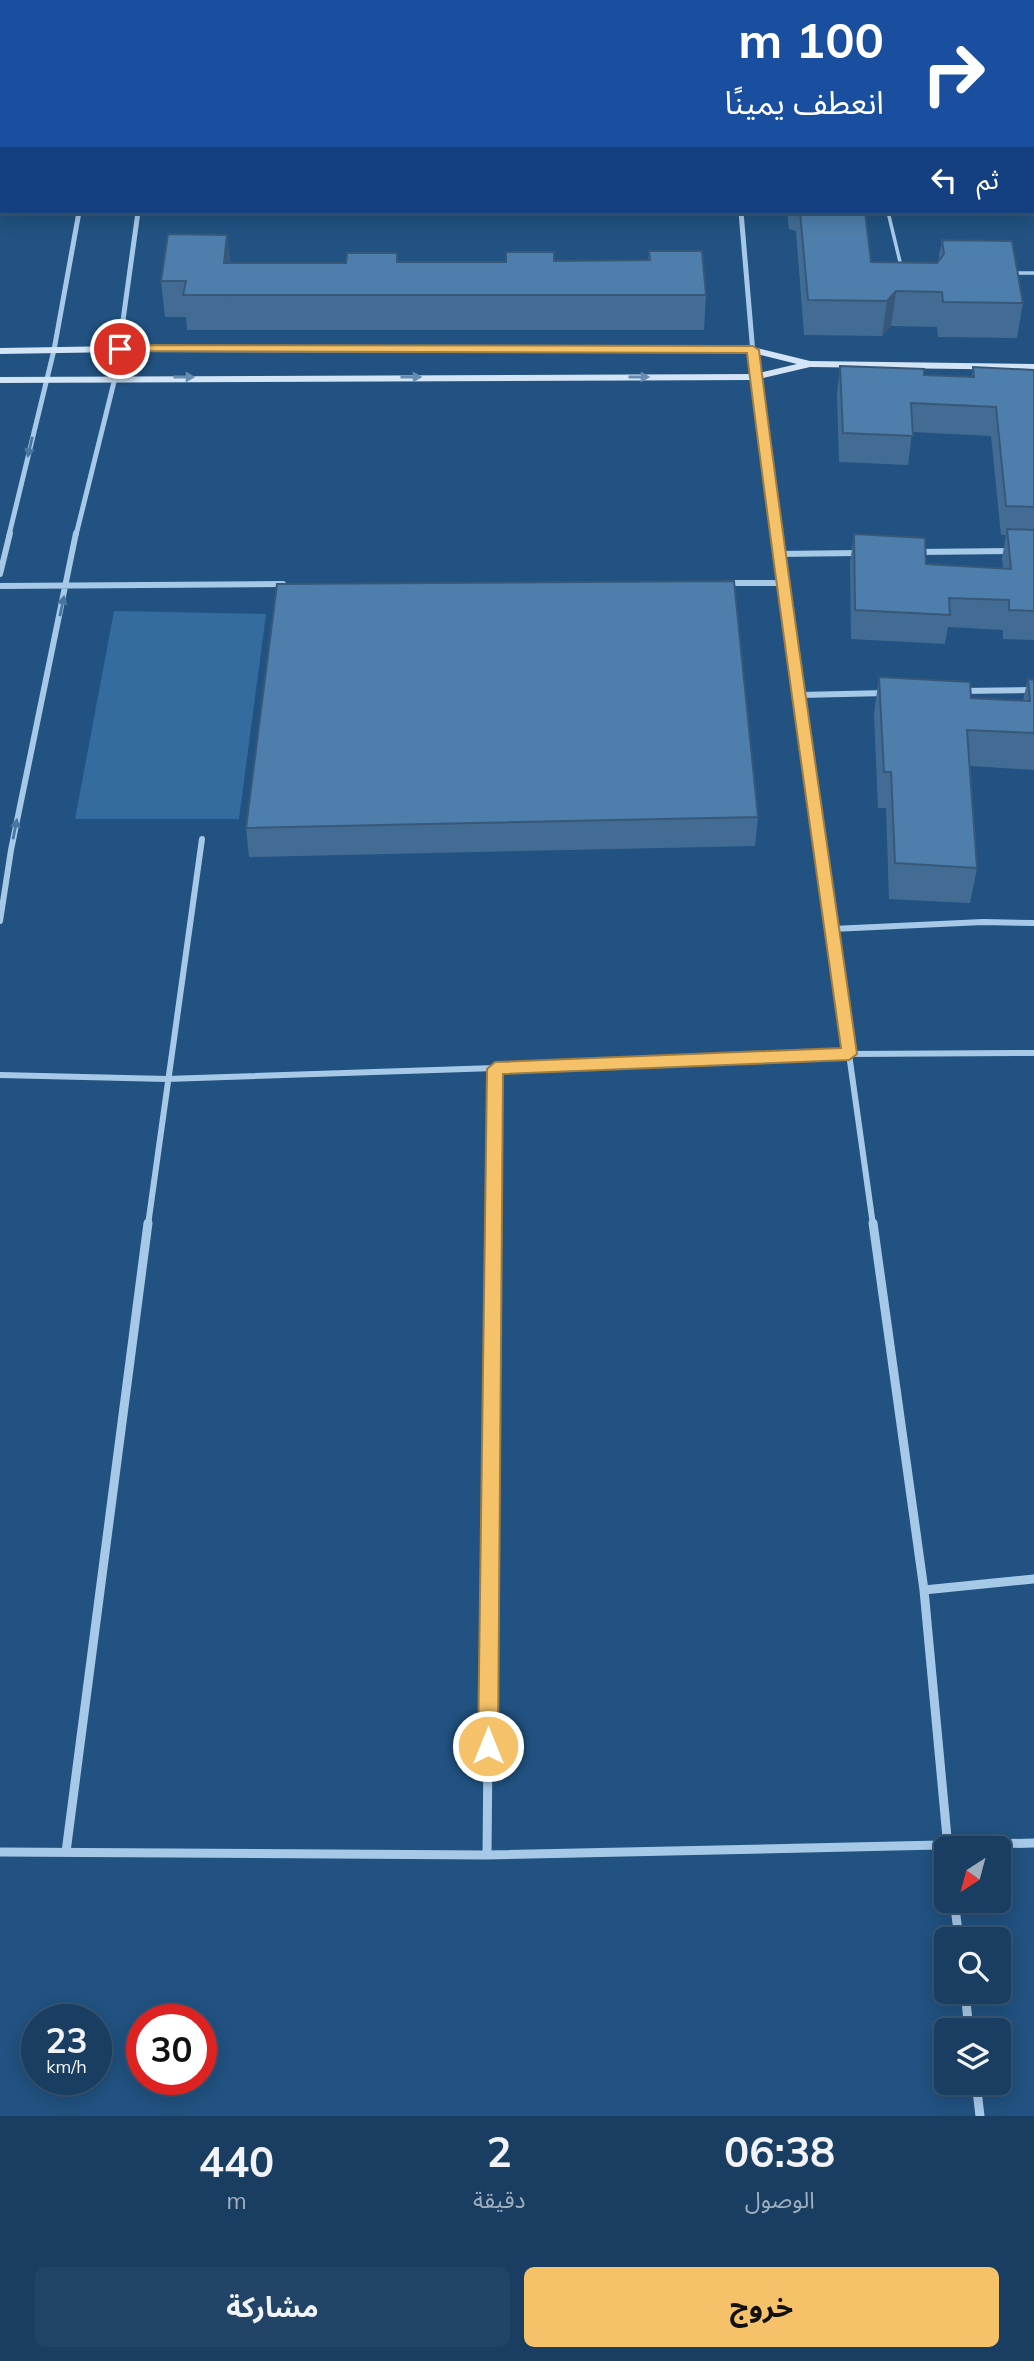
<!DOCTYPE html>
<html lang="ar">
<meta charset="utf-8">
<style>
body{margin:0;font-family:Mulish,"Noto Sans Arabic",sans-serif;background:#224567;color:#f1f3f6;direction:rtl;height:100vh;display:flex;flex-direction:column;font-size:26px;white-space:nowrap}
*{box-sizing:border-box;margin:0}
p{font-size:23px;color:#9faebd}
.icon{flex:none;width:38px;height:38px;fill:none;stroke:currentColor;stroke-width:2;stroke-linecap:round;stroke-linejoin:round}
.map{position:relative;height:2116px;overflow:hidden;direction:ltr}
.sheet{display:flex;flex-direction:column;background:#193e61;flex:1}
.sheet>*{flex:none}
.guide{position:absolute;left:0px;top:0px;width:1034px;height:214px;box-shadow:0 4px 18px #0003,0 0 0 2px #375776;direction:rtl;background:#1a4fa0;color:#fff;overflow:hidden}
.needle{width:46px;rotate:216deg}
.fabs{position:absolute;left:934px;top:1836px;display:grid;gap:14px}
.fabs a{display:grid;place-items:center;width:77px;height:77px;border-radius:10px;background:#193e61;box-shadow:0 4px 18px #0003,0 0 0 2px #375776;font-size:35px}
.speed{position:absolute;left:21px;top:2004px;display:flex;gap:14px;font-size:35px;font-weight:700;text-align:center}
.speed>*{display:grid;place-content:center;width:91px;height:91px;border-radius:50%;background:#193e61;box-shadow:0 4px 18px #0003,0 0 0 2px #375776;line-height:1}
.speed small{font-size:18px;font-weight:400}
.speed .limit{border:10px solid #d22;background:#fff;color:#111}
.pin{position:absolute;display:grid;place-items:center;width:60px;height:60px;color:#fff;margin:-30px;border:4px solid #fff;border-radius:50%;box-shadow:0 2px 7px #0007}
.me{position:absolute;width:77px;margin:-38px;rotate:0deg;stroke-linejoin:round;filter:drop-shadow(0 0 5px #0008)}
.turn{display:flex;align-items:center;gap:24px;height:147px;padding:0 35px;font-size:32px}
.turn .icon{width:91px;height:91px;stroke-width:2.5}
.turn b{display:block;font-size:49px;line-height:60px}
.then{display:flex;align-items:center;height:66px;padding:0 35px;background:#0003;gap:14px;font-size:26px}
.eta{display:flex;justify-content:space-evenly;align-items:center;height:119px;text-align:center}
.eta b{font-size:42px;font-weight:700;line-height:49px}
.button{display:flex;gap:14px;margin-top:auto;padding:14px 35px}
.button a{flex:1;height:80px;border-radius:10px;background:#f5c269;color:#111;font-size:28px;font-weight:700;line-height:80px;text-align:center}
.button a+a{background:#224567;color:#f1f3f6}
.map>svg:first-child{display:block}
.green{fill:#356c9f}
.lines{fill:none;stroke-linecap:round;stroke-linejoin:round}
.lane{stroke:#a7c9e8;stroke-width:3.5}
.street-far2{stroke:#a7c9e8;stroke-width:5}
.street-far1{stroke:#a7c9e8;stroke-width:6}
.street{stroke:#a7c9e8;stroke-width:9}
.secondary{fill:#d2e4f6;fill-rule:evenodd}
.wall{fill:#436c94}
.shaded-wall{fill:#375878}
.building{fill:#4e7eac;stroke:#375878;stroke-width:2}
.oneway{fill:#688cb0}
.oneway2{fill:#4976a0}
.route{fill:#f5c269;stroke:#9f7e44;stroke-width:2}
</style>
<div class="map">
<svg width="1034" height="2116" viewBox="0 0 1034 2116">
<rect width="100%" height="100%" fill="#215281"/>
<path class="green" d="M 114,611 L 266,614 L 239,819 L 75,819 Z"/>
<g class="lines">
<path class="lane" d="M 888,212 L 901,266
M 1011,273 L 1034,273"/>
<path class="street-far2" d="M 1032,157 L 1034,162
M 741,212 L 755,377 L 775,535
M 9,535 L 54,350 L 79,212
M 76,535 L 115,378 L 138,212"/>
<path class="street-far1" d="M 774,533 L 849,1054 L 1034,1053
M 918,552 L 1011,551
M 777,554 L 860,553
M 0,574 L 10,533
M 726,583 L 781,583
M 0,586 L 283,584
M 961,691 L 1034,690
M 800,695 L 886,693
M 0,921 L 11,850 L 76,533
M 832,929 L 983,922 L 1034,923
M 0,1075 L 167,1079 L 495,1068
M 148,1225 L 202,839
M 493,1225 L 495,1068 L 849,1054 L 873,1225"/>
<path class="street" d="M 873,1223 L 924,1590 L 948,1848
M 924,1590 L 1034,1579
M 0,1852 L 487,1855 L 1034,1843
M 66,1852 L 148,1223
M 487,1855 L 493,1223
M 954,1900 L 959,1939
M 965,1992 L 969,2030
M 976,2082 L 980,2116"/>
<path class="secondary" d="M 120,346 L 753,347 L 810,361 L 1034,364 L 1034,370 L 810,367 L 755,380 L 0,383 L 0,377 L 755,374 L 797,364 L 753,353 L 120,352 L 0,354 L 0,348 Z"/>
</g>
<path class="wall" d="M 787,212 L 865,212 L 871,262 L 937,263 L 938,261 L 942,240 L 1023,303 L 1017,338 L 938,337 L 937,327 L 891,326 L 882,336 L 804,335 L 796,231 L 789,229 Z
M 227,235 L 230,263 L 346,263 L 397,253 L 398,262 L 648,260 L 649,251 L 706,295 L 704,330 L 187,330 L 186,317 L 165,317 L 161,281 Z
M 840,366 L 924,375 L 972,377 L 973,367 L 1034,370 L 1034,640 L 1003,639 L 1003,630 L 948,627 L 945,644 L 851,639 L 850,563 L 854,534 L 926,564 L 1003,568 L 1002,558 L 1006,535 L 1001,535 L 991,436 L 912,432 L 908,465 L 839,462 L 837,395 Z
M 879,677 L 971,698 L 1023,700 L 1028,679 L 1034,680 L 1034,770 L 970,766 L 977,868 L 970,903 L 889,899 L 886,808 L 878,808 L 874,713 Z
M 758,817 L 755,846 L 249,857 L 246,828 Z"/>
<path class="shaded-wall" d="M 227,235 L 231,270 L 227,298 L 224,263 Z
M 896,291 L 891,326 L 882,336 L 887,301 Z"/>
<path class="building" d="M 197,0 L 250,0 L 250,2 L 197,2 Z
M 800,212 L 865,212 L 871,262 L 937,263 L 944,254 L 942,240 L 1012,241 L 1023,303 L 943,302 L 942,292 L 896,291 L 887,301 L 808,300 Z
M 168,234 L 227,235 L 224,263 L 346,263 L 347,253 L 397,253 L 397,262 L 506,262 L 506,252 L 554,252 L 554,261 L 650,260 L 649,251 L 702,251 L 706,295 L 183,295 L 186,281 L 161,281 Z
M 840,366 L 924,369 L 924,375 L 974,377 L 973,367 L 1034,370 L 1034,507 L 1006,506 L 996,407 L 911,403 L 913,436 L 843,433 Z
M 1007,529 L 1034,530 L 1034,611 L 1009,610 L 1009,600 L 949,598 L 950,615 L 855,610 L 854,534 L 925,538 L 926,564 L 1011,569 Z
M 734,581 L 758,817 L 246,828 L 277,584 Z
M 879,677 L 970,682 L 971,698 L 1030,701 L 1028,679 L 1034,680 L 1034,733 L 967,730 L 977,868 L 895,863 L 891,772 L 884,772 Z"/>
<defs><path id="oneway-solid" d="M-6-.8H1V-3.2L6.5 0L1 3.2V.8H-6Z" transform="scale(1.75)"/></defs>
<g class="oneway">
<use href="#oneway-solid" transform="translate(184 377)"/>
<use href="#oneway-solid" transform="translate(411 377)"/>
<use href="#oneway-solid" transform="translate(639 377)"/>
</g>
<g class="oneway2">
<use href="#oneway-solid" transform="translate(30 447) rotate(103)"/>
<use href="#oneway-solid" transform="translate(62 606) rotate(-78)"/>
<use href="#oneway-solid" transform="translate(15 829) rotate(-79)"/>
</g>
<path class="route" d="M 120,345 L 753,346 L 759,350 C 788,585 824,819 857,1054 L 849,1060 L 503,1074 L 498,1746 L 495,1753 L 488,1756 L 481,1753 L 478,1746 L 487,1069 L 495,1062 L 841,1048 C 809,816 775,585 747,353 L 116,351 L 116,346 Z"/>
</svg>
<div class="fabs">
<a><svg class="needle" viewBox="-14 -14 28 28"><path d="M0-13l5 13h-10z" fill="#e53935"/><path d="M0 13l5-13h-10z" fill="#9faebd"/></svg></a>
<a><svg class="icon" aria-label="search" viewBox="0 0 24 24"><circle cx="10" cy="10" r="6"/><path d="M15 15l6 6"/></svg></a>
<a><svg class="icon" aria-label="layers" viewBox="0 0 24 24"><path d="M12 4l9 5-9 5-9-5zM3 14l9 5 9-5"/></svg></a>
</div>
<div class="speed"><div>23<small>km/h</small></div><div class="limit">30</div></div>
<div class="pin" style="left:120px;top:349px;background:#d93025"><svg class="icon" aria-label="arrive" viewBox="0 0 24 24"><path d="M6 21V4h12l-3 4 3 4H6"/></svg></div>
<svg class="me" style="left:488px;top:1746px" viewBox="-20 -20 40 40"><circle r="17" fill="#f5c269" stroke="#fff" stroke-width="3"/><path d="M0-11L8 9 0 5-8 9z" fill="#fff"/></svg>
<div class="guide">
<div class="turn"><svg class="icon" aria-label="right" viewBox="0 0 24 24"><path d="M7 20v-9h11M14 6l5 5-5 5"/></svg><div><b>100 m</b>انعطف يمينًا</div></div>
<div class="then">ثم<svg class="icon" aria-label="left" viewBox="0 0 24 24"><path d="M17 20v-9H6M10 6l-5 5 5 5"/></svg></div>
</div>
</div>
<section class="sheet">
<div class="eta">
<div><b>06:38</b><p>الوصول</p></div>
<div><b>2</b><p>دقيقة</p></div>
<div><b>440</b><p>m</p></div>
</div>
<div class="button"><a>خروج</a><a>مشاركة</a></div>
</section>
